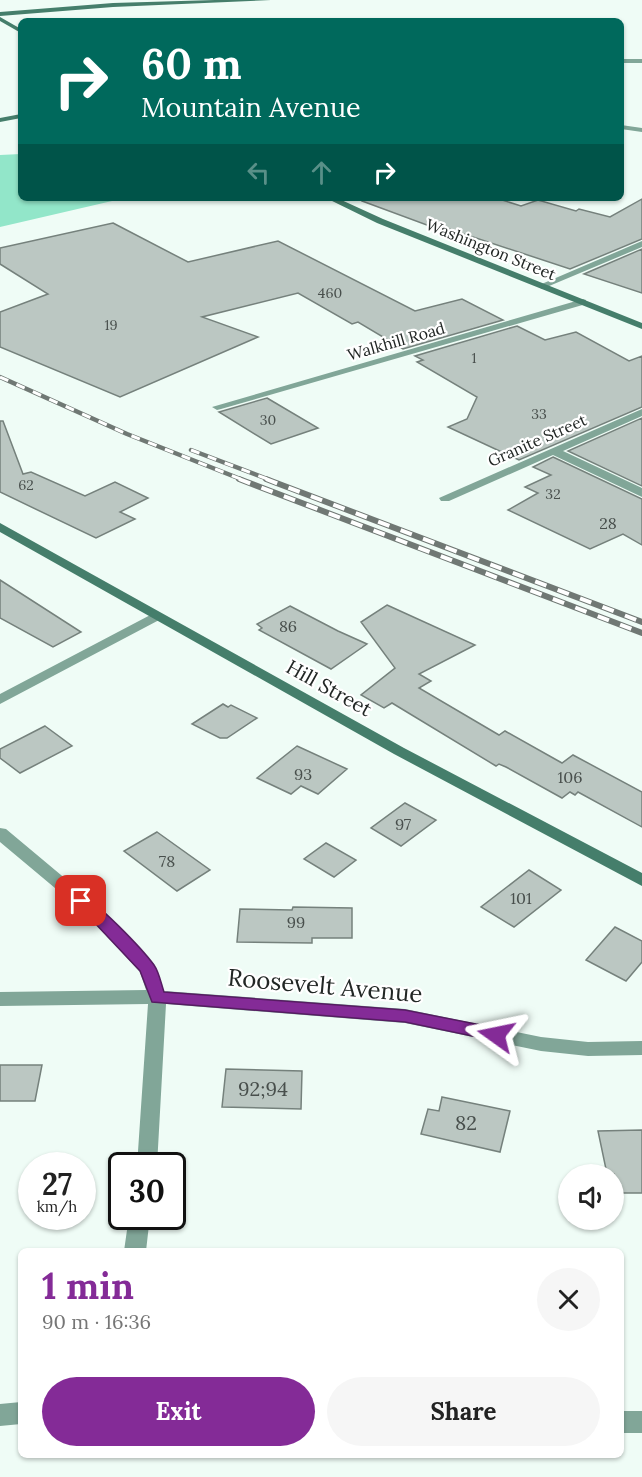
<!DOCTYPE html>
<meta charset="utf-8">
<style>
body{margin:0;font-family:Lora,serif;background:#f6f6f6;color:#222;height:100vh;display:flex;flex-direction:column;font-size:22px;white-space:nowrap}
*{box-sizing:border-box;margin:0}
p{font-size:20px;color:#767676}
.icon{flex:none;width:33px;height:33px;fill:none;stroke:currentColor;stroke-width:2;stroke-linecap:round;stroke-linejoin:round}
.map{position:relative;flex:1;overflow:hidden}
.sheet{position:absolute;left:18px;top:1248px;width:606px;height:210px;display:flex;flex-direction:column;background:#fff;border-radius:9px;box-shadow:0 2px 4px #0004}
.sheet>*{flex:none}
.guide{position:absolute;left:18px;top:18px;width:606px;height:183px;border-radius:9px;box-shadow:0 2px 4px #0004;background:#00695c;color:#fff;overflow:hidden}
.fabs{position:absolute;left:558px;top:1164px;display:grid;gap:12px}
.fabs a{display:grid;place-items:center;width:66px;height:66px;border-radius:50%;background:#fff;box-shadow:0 2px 4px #0004;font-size:30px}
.speed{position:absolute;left:18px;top:1152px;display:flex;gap:12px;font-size:30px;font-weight:700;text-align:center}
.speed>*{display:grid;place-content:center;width:78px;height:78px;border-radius:50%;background:#fff;box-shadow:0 2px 4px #0004;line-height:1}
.speed small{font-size:15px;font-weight:400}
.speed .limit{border:3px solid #111;border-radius:9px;background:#fff;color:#111}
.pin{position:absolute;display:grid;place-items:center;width:51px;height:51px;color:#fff;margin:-26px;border-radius:12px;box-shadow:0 3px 9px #0006}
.me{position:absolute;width:66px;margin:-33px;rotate:282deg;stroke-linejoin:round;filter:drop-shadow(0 0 4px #0008)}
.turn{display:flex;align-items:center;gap:21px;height:126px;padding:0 24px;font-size:27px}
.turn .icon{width:78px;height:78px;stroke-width:2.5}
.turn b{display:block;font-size:42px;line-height:51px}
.lanes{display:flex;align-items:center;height:57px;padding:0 24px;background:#0003;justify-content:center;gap:30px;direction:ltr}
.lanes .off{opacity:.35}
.round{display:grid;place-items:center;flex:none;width:63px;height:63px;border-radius:32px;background:#f6f6f6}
.summary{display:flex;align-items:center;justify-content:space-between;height:102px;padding:0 24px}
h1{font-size:36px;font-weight:700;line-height:45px;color:#842b97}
.primary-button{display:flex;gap:12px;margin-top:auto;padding:12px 24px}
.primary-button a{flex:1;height:69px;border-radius:36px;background:#842b97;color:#fff;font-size:24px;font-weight:700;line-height:69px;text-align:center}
.primary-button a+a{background:#f6f6f6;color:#222}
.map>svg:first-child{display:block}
.green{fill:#92e6c9}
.building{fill:#bbc7c2;stroke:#75817c;stroke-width:1.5}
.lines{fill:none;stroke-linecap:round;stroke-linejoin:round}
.street{fill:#81a698;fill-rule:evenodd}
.secondary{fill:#457e6b;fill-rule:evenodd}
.rail-far1-casing{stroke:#707874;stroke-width:4.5}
.rail-casing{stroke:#707874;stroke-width:6}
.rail-far1{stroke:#fff;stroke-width:3;stroke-dasharray:9;stroke-linecap:butt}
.rail{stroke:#fff;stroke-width:4;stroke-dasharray:12;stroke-linecap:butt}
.route{fill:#842b97;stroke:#561c62;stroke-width:1.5}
.labels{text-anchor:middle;stroke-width:4.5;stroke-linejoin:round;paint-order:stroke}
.far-number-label{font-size:14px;fill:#484f4c}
.far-street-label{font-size:16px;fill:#222725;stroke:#fff}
.number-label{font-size:16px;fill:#484f4c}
.street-label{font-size:20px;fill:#222725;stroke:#fff}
.near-number-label{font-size:20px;fill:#484f4c}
.near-street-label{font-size:24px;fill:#222725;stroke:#fff}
</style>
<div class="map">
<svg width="642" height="1477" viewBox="0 0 642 1477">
<rect width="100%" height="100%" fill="#effcf6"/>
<path class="green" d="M 21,154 L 21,198 L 125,198 L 0,227 L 0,155 Z"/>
<path class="building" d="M 363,198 L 496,198 L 521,206 L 538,200 L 576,211 L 579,209 L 610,217 L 642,199 L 642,239 L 570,269 L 449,229 L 443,231 L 362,201 Z
M 113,223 L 188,262 L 278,241 L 415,311 L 462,299 L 503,320 L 403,349 L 358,322 L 352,324 L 298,293 L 202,317 L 258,337 L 120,397 L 0,347 L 0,312 L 48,294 L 0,264 L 0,248 Z
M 642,249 L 642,293 L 584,274 Z
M 517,326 L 545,340 L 576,332 L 629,361 L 642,356 L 642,407 L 519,460 L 448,427 L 467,419 L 477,397 L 417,362 L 423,360 L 415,356 Z
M 267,398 L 318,428 L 271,444 L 219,412 Z
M 642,418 L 642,486 L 568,451 Z
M 0,421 L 3,421 L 23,474 L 31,472 L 85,496 L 115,482 L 148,498 L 120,512 L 135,519 L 96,538 L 0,492 Z
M 553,457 L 642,499 L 642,545 L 623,534 L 590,549 L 508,510 L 538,493 L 525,487 L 551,475 L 533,467 Z
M 0,580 L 81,632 L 53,647 L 0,618 Z
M 387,605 L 475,645 L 419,674 L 431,681 L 419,688 L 499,735 L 505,731 L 562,763 L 573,755 L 642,792 L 642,827 L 578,792 L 575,795 L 570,792 L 562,798 L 506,767 L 499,764 L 496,766 L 392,703 L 384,708 L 361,695 L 395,668 L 361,622 Z
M 290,606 L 338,631 L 367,644 L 331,669 L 259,630 L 262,628 L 257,624 Z
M 223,704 L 228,707 L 231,705 L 257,718 L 227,738 L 220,738 L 192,724 Z
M 45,726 L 72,746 L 20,773 L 0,758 L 0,749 Z
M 297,746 L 347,769 L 318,794 L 301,786 L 291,794 L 257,778 Z
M 405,803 L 436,820 L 401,846 L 371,828 Z
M 157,832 L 210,870 L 177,891 L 124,851 Z
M 326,843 L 356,860 L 334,877 L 304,859 Z
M 529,870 L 561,890 L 514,927 L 481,907 Z
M 293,907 L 352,908 L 352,938 L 312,938 L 312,943 L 237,942 L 240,909 L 292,910 Z
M 615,927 L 642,941 L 642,962 L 626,981 L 586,960 Z
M 0,1065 L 42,1065 L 35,1101 L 0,1101 Z
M 226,1069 L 302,1071 L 301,1109 L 222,1107 Z
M 442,1097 L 510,1111 L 500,1152 L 421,1134 L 428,1109 L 439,1111 Z
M 642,1130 L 642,1193 L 614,1193 L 614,1174 L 607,1174 L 598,1131 Z"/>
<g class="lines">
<path class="street" d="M 621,59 L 642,59 L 642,63 L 621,63 Z
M 621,125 L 642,128 L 642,132 L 621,129 Z
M 642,241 L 642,247 L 542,289 L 537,286 Z
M 583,299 L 586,300 L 586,304 L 221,409 L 217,410 L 212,407 Z
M 642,409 L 642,416 L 563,451 L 642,488 L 642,497 L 553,455 L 449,501 L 441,501 L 439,498 Z
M 156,612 L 163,616 L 161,619 L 0,704 L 0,694 Z
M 0,828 L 6,829 L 104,911 L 154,964 L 164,991 L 405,1009 L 541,1037 L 588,1042 L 642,1041 L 642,1055 L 588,1056 L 541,1051 L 405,1023 L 166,1004 L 157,1166 L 137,1166 L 148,1004 L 0,1006 L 0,992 L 146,990 L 140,972 L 92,919 L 0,842 Z
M 129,1216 L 150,1216 L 146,1251 L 124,1251 Z
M 21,1402 L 21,1424 L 0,1426 L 0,1404 Z
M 621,1411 L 642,1411 L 642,1433 L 621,1433 Z"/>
<path class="secondary" d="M 215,0 L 271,0 L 113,7 L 0,16 L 0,12 L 113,3 Z
M 0,17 L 21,29 L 21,33 L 0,21 Z
M 21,114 L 21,118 L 0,122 L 0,118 Z
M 326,198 L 337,198 L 383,219 L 642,323 L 642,329 L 377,223 Z
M 0,523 L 404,748 L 642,873 L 642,886 L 394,754 L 0,532 Z"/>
<g class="rail-far1-casing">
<path id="rail-far1" d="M 0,377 L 127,434 L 243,480
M 191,450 L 270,480"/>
</g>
<g class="rail-casing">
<path id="rail" d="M 239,479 L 642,633
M 266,479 L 642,622"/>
</g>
<use href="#rail-far1" class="rail-far1"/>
<use href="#rail" class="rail"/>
</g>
<path class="route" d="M 81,896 C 96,900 143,950 154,965 C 159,972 161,983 164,992 L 405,1010 L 496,1028 L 502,1030 L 504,1035 L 502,1039 L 496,1041 L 405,1022 L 152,1002 L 140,971 L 74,901 L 76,898 Z"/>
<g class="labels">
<g class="far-number-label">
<text x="330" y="298">460</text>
<text x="111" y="330">19</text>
<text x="474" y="363">1</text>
<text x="539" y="419">33</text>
<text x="268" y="425">30</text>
<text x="26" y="490">62</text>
<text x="553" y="499">32</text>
</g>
<g class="far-street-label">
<text transform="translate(491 249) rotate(22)" y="6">Washington Street</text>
<text transform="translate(396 341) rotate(-16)" y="6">Walkhill Road</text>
<text transform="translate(537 440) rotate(-24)" y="6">Granite Street</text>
</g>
<g class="number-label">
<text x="608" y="529">28</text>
<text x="288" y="632">86</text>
<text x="303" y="780">93</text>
<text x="570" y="783">106</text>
<text x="403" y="830">97</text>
<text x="167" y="867">78</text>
<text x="521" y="904">101</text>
<text x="296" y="928">99</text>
</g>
<g class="street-label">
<text transform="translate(329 688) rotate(29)" y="7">Hill Street</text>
</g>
<g class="near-number-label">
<text x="263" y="1096">92;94</text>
<text x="466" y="1130">82</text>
</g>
<g class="near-street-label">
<text transform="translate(325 986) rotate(5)" y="8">Roosevelt Avenue</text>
</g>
</g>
</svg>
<div class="fabs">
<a><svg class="icon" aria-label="sound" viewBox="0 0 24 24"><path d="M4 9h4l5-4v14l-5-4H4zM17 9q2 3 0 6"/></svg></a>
</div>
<div class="speed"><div>27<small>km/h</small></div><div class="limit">30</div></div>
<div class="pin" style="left:81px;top:901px;background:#d93025"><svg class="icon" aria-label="arrive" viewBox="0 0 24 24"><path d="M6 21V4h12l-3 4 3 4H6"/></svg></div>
<svg class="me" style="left:496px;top:1035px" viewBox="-20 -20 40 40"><path d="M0-17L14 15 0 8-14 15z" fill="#842b97" stroke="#fff" stroke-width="4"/></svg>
<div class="guide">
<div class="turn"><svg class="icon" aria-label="right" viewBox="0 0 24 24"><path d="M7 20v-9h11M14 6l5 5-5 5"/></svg><div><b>60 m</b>Mountain Avenue</div></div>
<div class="lanes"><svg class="icon off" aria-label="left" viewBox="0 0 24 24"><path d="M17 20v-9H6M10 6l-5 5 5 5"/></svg><svg class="icon off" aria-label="ahead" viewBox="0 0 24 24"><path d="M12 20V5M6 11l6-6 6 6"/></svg><svg class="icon" aria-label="right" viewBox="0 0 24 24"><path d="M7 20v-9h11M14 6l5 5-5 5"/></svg></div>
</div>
<section class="sheet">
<div class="summary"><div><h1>1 min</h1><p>90 m · 16:36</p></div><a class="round"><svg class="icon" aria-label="close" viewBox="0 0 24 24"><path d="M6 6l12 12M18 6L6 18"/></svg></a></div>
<div class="primary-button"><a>Exit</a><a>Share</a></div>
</section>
</div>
